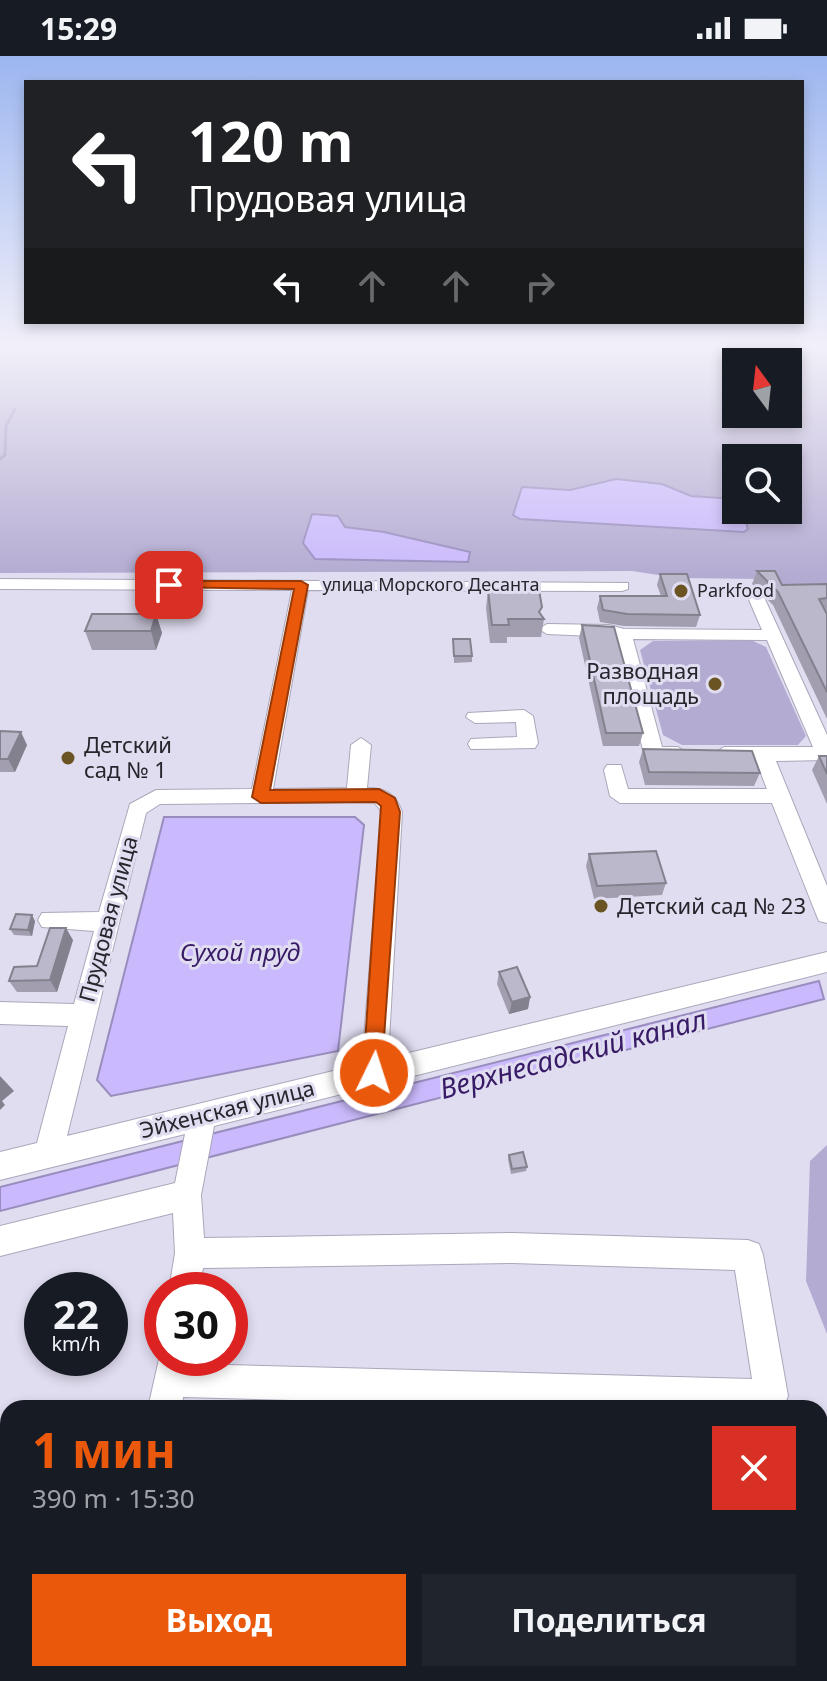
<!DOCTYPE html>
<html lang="ru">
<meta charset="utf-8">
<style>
body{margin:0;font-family:"Noto Sans",sans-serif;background:#20242c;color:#f1f3f6;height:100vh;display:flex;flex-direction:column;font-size:30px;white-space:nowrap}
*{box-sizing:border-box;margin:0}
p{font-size:26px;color:#9ea1a6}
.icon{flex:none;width:44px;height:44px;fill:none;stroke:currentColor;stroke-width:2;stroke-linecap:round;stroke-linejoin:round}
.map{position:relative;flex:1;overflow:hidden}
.side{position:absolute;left:0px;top:1344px;width:828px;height:282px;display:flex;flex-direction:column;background:#171b24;border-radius:24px 24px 0 0;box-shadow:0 4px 12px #0003}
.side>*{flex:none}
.top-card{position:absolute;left:24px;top:24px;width:780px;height:244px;border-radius:0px;box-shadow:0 4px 12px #0003;background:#202124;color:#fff;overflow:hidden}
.needle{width:52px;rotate:345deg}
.tools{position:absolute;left:722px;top:292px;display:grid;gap:16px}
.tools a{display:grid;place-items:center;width:80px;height:80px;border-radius:0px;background:#171b24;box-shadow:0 4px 12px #0003;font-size:40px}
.speed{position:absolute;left:24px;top:1216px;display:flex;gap:16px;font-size:40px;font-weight:700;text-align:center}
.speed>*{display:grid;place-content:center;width:104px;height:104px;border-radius:50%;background:#171b24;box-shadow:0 4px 12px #0003;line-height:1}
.speed small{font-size:20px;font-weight:400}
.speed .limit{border:12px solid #d22;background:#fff;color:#111}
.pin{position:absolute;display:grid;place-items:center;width:68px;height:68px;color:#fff;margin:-34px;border-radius:16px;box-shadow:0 4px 12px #0006}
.me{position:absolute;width:88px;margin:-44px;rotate:4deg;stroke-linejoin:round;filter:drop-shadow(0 0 6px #0008)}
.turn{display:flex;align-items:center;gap:28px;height:168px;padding:0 32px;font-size:36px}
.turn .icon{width:104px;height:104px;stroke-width:2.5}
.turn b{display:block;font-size:56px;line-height:68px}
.lanes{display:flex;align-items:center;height:76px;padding:0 32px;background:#0003;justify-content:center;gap:40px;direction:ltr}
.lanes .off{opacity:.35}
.round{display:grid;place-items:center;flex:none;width:84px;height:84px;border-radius:0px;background:#20242c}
.headline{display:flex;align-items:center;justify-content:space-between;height:136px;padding:0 32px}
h1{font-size:48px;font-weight:700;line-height:60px;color:#ea580c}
.button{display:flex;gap:16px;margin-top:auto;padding:16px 32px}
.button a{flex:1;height:92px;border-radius:0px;background:#ea580c;color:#fff;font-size:32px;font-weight:700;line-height:92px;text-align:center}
.button a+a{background:#20242c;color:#f1f3f6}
.status{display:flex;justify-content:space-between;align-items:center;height:56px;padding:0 40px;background:#171b24;direction:ltr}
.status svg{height:22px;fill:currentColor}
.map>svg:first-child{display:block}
.green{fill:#b4abd2;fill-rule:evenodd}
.water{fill:#cab9fc;stroke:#998dbe;stroke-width:2}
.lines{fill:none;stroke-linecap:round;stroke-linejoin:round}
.stream{stroke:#998dbe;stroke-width:3}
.minor-casing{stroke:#aba7ba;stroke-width:2}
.minor{fill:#fff;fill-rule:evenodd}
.wall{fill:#a29eaf}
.shaded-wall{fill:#84818e}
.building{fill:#bcb8cb;stroke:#84818e;stroke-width:2}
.route{fill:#ea580c;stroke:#983908;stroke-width:2}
.poi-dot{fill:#6a5423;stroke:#e1ddf1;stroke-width:3}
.labels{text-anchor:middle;stroke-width:6;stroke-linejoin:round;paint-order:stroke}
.far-street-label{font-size:18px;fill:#27252c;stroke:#e1ddf1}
.far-poi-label{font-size:18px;fill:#27252c;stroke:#e1ddf1;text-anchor:start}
.poi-label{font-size:22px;fill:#27252c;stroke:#e1ddf1;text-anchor:start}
.street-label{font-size:22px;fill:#27252c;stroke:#e1ddf1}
.water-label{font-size:24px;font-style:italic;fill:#381b66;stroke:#e1ddf1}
.near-water-label{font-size:28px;font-style:italic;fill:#381b66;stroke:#e1ddf1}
</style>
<div class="status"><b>15:29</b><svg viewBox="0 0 49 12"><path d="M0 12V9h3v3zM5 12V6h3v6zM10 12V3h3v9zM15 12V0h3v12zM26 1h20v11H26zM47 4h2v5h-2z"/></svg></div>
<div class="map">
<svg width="827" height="1625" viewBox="0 0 827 1625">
<rect width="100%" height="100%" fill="#e1ddf1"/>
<path class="green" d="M 0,293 L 827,293 L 827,541 L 812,541 L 761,523 L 678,522 L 632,515 L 0,517 ZM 736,306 L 788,306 L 788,358 L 736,358 ZM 736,402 L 788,402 L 788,454 L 736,454 Z
M 751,584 L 766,591 L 806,680 L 798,689 L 682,689 L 663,679 L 640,594 L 653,585 Z
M 827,1089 L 827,1278 L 806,1225 L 810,1105 Z
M 142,1618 L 280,1618 L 280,1625 L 141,1625 Z"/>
<path class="water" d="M 616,423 L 662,428 L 691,440 L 736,443 L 736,454 L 742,454 L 748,473 L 744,476 L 520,463 L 513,459 L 522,431 L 570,434 Z
M 312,458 L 338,460 L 345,471 L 384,476 L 470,496 L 468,506 L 315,503 L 303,487 Z
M 164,761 L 355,761 L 364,769 L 338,995 L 111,1040 L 97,1024 Z
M 819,925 L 824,943 L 0,1155 L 0,1131 Z"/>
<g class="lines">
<path class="stream" d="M 0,403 L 5,399 L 6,370 L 15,353"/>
<g class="minor-casing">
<path id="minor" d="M 0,523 L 628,527 L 628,533 L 622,535 L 308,534 L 273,733 L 347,732 L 351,689 L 361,682 L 371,689 L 367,732 C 386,732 396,738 402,756 L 388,1002 L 827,896 L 827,916 L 214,1070 L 201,1139 L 204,1182 L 512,1177 L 748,1184 L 759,1188 L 763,1199 L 788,1340 L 783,1352 L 599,1352 L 183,1341 L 182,1352 L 148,1352 L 162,1290 L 162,1302 L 189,1302 L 188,1308 L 752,1323 L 735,1214 L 512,1207 L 203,1212 L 199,1234 L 169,1234 L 175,1197 L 173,1157 L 0,1200 L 0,1170 L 175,1127 L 185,1078 L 0,1124 L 0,1096 L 37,1087 L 68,970 L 0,968 L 0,946 L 74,948 L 94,875 L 42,871 L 38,864 L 42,857 L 99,856 L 130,748 L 156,734 L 252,733 L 292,534 L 0,533 ZM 374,746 L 382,756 L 362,1008 L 67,1080 L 146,757 L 160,748 Z
M 755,534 L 763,539 L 827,679 L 827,704 L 776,705 L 827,830 L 827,867 L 819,865 L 816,858 L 772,747 L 620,747 L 610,740 L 604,714 L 607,709 L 621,709 L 628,733 L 767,733 L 756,705 L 724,705 L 714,698 L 724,691 L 813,691 L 767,584 L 633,583 L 662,691 L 678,691 L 688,698 C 679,708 653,708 644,698 L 615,581 L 547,578 L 539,573 L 547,568 L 609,569 L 624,573 L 762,574 L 747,539 Z
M 524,654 L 533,660 L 538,687 L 535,692 L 471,693 L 468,688 L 471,683 L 517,681 L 516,666 L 475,667 L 466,661 L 468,657 Z
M 820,1599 L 827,1599 L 827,1625 L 568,1625 L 565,1619 L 820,1618 Z
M 100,1618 L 140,1618 L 139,1625 L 99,1625 Z"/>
</g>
<use href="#minor" class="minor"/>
</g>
<path class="wall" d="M 757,515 L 782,529 L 827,528 L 827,555 L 826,556 L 827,558 L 827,663 L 773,549 L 752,528 Z
M 660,518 L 700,559 L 696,571 L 624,570 L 600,566 L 597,552 L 600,540 L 661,540 L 657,529 Z
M 488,534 L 541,559 L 544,563 L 541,581 L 507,581 L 507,587 L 490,587 L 486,552 Z
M 156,558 L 162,577 L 156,594 L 92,594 L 85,575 Z
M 582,569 L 643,677 L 639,690 L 603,690 L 579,582 Z
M 453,583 L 472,600 L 472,606 L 454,607 Z
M 0,675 L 27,689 L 15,716 L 0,716 Z
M 643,693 L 760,717 L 754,730 L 645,729 L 639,706 Z
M 819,700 L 827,700 L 827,748 L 812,714 Z
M 589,798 L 666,827 L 662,839 L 594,843 L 586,810 Z
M 35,865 L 32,880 L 14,879 L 10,873 Z
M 73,884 L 57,936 L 17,936 L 9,925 L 37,910 Z
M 499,916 L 530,941 L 528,953 L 509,958 L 497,928 Z
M 509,1099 L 527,1111 L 526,1115 L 511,1118 L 508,1103 Z
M 284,1618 L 395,1618 L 395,1625 L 282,1620 Z"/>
<path class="shaded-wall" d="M 156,558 L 162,577 L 156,594 L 151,575 Z
M 21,676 L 27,689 L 15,716 L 8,703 Z
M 32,859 L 35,865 L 32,880 L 28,874 Z
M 66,872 L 73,884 L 57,936 L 50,924 Z
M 530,941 L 528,953 L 509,958 L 512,946 Z
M 0,1020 L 14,1035 L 2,1045 L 5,1049 L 0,1054 Z
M 50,1618 L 61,1618 L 60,1625 L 49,1625 Z"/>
<path class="building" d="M 757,515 L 775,515 L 782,529 L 827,528 L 827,542 L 819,543 L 827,558 L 827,636 L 778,536 Z
M 660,518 L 687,518 L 700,559 L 627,558 L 603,554 L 600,540 L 667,540 Z
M 488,534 L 539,534 L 542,551 L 539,556 L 544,563 L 508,563 L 509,569 L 492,569 Z
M 92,558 L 156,558 L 151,575 L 85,575 Z
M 582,569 L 614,571 L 643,677 L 606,677 Z
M 453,583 L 470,583 L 472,600 L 454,600 Z
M 0,675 L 21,676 L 8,703 L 0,703 Z
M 643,693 L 752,695 L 760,717 L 649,716 Z
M 819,700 L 827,700 L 827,718 Z
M 656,795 L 666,827 L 597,830 L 589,798 Z
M 16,858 L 32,859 L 28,874 L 10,873 Z
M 50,872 L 66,872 L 50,924 L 9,925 L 14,911 L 37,910 Z
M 517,911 L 530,941 L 512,946 L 499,916 Z
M 523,1096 L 527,1111 L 512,1113 L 509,1099 Z
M 0,1569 L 8,1569 L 8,1618 L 50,1618 L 49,1625 L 0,1625 Z
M 308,1618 L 394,1618 L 394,1625 L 281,1625 L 282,1620 L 308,1620 Z"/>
<linearGradient id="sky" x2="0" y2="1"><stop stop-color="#9cb6f0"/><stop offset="0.56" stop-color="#f2f0f9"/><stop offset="1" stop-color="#f2f0f9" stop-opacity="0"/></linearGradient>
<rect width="827" height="520" fill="url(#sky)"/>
<path class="route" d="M 169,525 L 301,525 L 308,529 L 270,734 L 379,733 L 395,742 L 400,756 L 381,1024 L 374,1027 L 366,1024 L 363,1017 L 381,750 L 376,746 L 261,747 L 252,741 L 294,533 L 165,531 L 165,526 Z"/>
<g class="poi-dot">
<circle cx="681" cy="535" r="8"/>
<circle cx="715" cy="628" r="8"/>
<circle cx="68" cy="702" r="8"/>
<circle cx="601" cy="850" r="8"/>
</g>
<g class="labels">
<g class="far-street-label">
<text x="431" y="535">улица Морского Десанта</text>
</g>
<g class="far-poi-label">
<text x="697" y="541">Parkfood</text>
</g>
<g class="poi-label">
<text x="699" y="623" text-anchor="end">Разводная<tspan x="699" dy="25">площадь</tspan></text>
<text x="84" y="697">Детский<tspan x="84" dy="25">сад № 1</tspan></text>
<text x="617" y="858">Детский сад № 23</text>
</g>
<g class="street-label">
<text transform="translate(108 863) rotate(-75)" y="8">Прудовая улица</text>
<text transform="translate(227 1053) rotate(-14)" y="8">Эйхенская улица</text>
</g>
<g class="water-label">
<text x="240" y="905">Сухой пруд</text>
</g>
<g class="near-water-label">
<text transform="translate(573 998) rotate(-15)" y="10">Верхнесадский канал</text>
</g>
</g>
</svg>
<div class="tools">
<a><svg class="needle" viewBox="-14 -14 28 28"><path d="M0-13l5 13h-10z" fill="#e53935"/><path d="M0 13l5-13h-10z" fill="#9ea1a6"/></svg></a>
<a><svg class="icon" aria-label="search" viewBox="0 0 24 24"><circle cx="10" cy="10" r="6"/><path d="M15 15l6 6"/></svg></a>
</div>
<div class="speed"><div>22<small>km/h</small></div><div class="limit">30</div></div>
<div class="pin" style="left:169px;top:529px;background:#d93025"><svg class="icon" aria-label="arrive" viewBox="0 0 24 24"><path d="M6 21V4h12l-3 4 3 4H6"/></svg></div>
<svg class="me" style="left:374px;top:1017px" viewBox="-20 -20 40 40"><circle r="17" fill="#ea580c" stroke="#fff" stroke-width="3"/><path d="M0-11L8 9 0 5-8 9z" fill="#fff"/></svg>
<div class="top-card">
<div class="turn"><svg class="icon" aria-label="left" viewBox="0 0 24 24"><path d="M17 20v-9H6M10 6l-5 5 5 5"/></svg><div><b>120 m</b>Прудовая улица</div></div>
<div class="lanes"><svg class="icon" aria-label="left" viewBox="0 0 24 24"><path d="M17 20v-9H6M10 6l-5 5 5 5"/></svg><svg class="icon off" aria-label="ahead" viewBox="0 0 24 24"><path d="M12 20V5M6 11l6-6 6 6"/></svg><svg class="icon off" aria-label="ahead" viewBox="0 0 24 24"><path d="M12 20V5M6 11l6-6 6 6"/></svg><svg class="icon off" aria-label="right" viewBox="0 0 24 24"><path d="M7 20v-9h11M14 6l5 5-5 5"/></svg></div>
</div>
<section class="side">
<div class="headline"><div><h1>1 мин</h1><p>390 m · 15:30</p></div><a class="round" style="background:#d93025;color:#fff"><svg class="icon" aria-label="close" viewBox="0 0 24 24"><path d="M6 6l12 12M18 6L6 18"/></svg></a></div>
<div class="button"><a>Выход</a><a>Поделиться</a></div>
</section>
</div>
